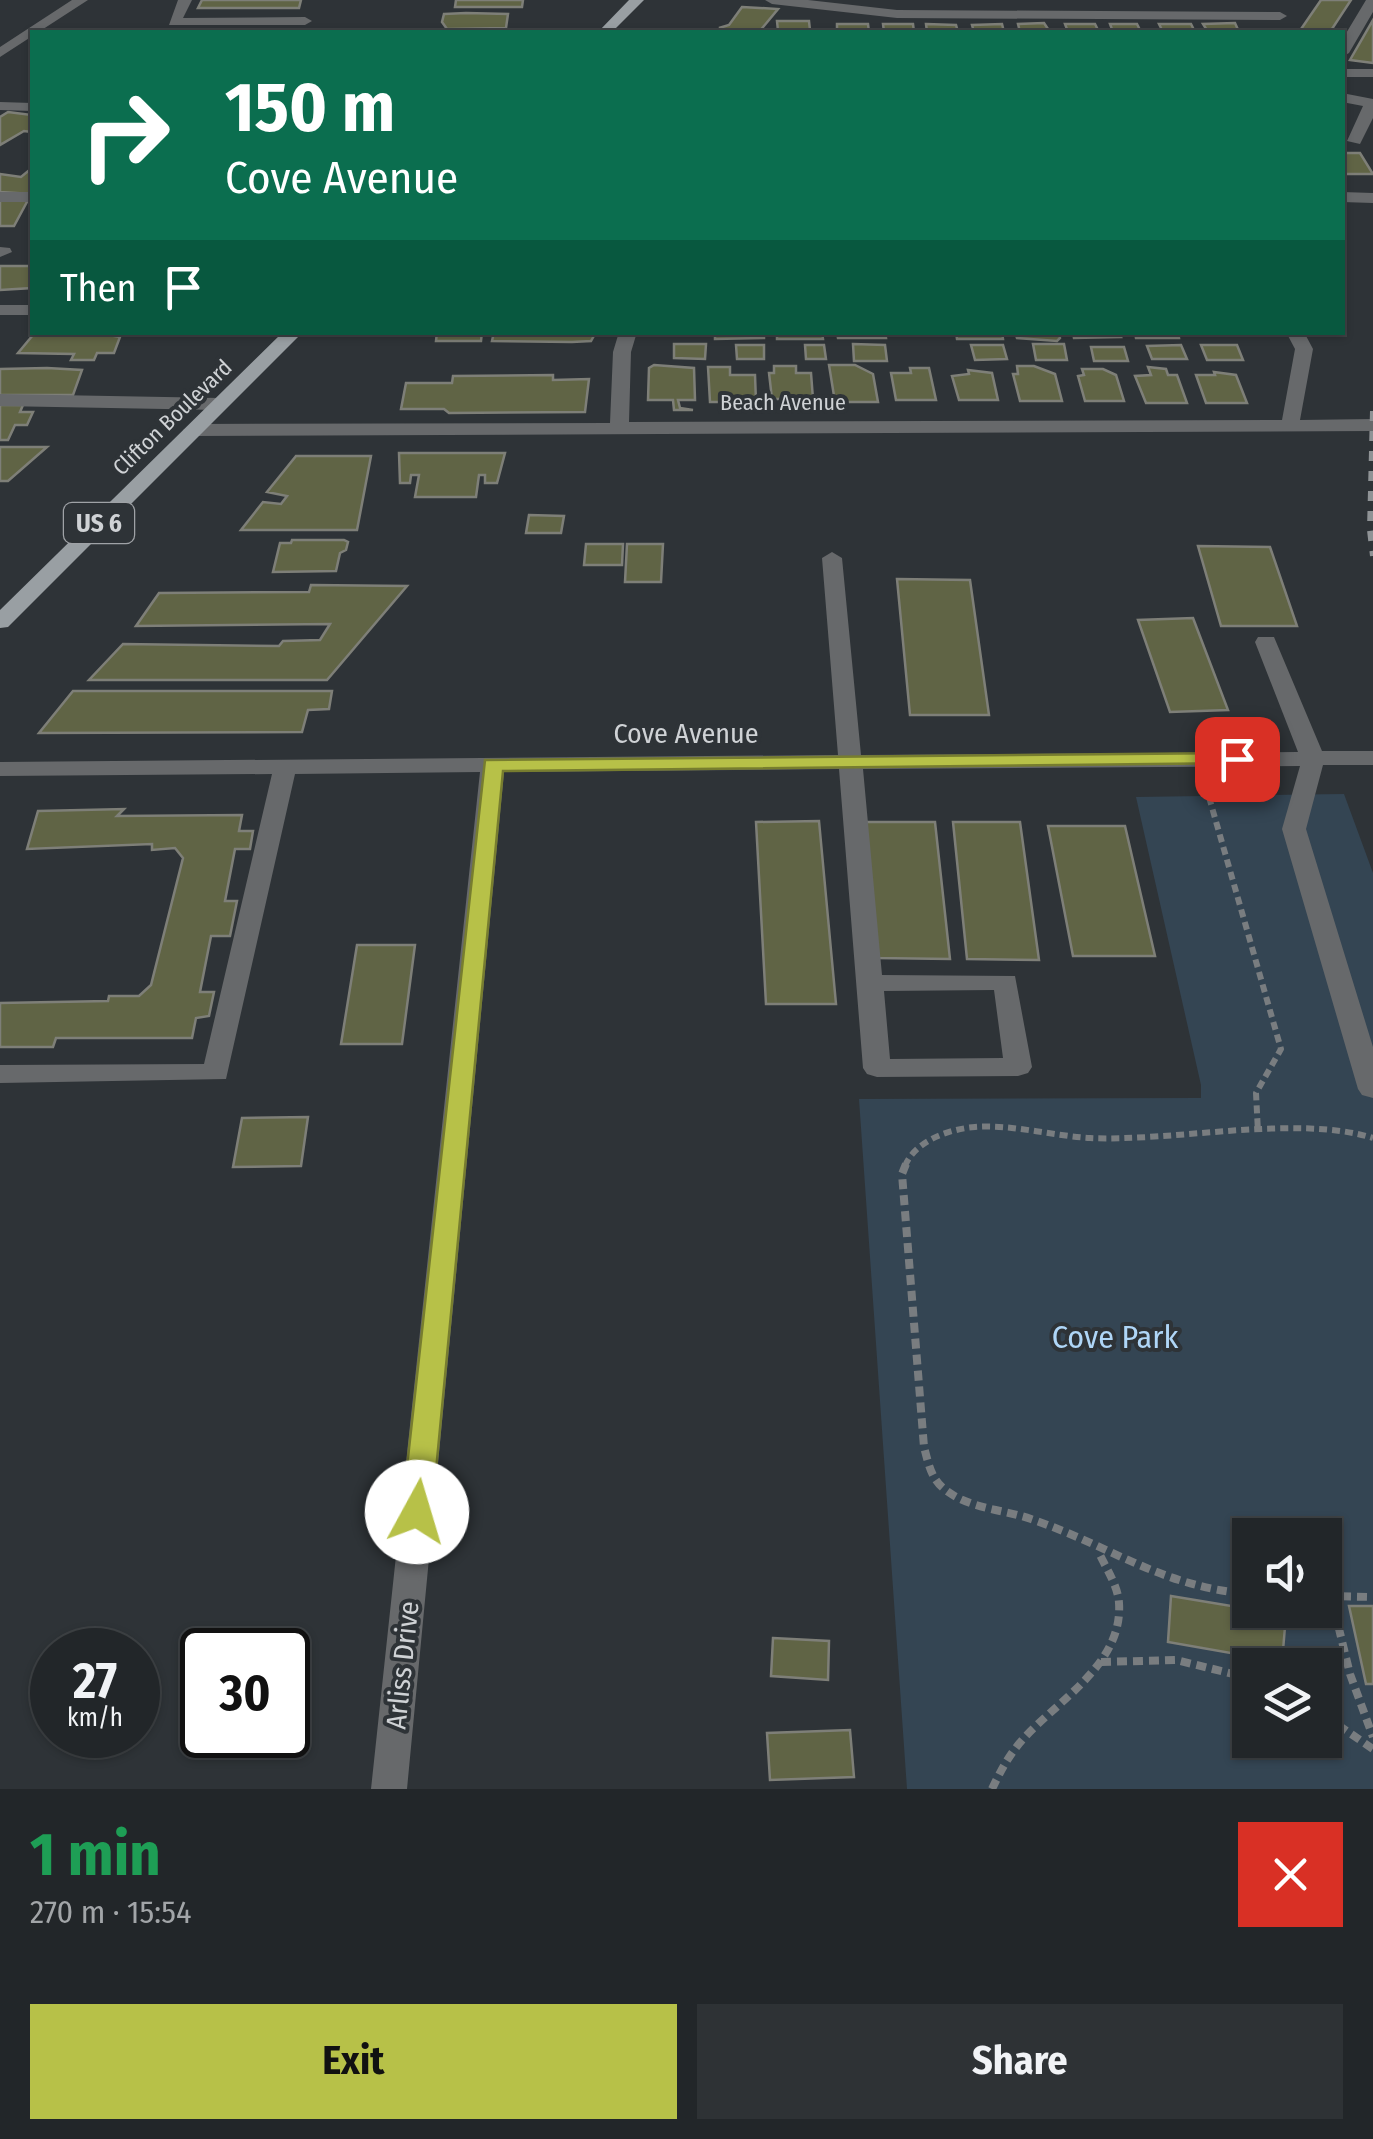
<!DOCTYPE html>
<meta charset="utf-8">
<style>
body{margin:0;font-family:"Fira Sans Condensed",sans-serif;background:#2e3235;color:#f1f3f6;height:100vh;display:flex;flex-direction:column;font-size:38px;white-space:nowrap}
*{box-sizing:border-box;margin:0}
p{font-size:32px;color:#a2a5a8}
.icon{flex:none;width:55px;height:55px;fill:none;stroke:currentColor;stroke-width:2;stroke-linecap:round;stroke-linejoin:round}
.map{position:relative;height:1789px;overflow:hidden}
.sheet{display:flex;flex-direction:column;background:#222629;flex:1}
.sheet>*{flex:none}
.top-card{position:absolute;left:30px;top:30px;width:1315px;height:305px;border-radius:0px;box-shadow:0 2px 8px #0004,0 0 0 2px #3f4346;background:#0b6e4f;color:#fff;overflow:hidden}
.controls{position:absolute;left:1232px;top:1518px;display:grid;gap:20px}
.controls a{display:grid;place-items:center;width:110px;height:110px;border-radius:0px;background:#222629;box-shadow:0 2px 8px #0004,0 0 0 2px #3f4346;font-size:50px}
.speed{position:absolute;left:30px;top:1628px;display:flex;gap:20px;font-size:50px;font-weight:700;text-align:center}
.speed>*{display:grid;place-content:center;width:130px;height:130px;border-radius:50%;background:#222629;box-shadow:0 2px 8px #0004,0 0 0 2px #3f4346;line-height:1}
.speed small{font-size:25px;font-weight:400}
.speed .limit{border:5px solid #111;border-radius:15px;background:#fff;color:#111}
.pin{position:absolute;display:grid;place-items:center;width:85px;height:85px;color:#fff;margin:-42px;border-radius:20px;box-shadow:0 5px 15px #0006}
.me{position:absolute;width:110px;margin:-55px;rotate:6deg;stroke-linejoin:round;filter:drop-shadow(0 0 8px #0008)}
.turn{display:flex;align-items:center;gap:35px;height:210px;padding:0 30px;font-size:45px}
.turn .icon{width:130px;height:130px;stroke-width:2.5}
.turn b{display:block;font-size:70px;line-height:85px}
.then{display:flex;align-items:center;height:95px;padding:0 30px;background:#0003;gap:20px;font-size:38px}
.round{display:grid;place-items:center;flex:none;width:105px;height:105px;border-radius:0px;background:#2e3235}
.overview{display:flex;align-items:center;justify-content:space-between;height:170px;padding:0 30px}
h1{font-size:60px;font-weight:700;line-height:75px;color:#1e9e55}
.primary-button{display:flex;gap:20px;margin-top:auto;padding:20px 30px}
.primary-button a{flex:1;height:115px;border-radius:0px;background:#b7c148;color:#111;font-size:40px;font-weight:700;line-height:115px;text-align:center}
.primary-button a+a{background:#2e3235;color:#f1f3f6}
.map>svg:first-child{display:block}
.green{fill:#344553;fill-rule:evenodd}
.building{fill:#606445;stroke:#7e7f78;stroke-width:2.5}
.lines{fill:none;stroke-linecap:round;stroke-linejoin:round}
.path-far1{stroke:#797d80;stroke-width:6;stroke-dasharray:8 5;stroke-linecap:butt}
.path{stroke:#797d80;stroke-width:8;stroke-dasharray:10 6;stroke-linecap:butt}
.minor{fill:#67696b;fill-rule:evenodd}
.major{fill:#999fa3;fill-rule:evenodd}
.rail{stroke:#8f9396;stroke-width:6;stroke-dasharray:10 10;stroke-linecap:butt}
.route{fill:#b7c148;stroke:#777d2f;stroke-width:2.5}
.labels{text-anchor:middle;stroke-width:8;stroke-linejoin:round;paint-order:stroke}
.far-street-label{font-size:22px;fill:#cfd2d5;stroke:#2e3337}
.shield{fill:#2e3337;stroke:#9fa2a6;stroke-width:2.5}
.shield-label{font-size:25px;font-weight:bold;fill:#cfd2d5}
.street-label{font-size:28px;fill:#cfd2d5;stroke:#2e3337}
.near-park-label{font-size:32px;fill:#afd6f7;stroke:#2e3337}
</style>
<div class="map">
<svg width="1373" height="1789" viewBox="0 0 1373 1789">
<rect width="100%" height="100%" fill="#2e3337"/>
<path class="green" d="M 1344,794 L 1373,873 L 1373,1789 L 907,1789 L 859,1099 L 1201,1098 L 1201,1085 L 1136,797 ZM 1250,1535 L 1325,1535 L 1325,1610 L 1250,1610 ZM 1250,1665 L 1325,1665 L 1325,1740 L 1250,1740 Z"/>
<path class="building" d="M 202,0 L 301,0 L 299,8 L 198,8 Z
M 456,0 L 523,0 L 522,7 L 455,7 Z
M 1321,0 L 1351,0 L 1330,32 L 1299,32 Z
M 742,7 L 778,9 L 759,32 L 719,28 L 729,25 Z
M 444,14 L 466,13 L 508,14 L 506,28 L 447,29 L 442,22 Z
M 1373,20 L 1373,63 L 1350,60 Z
M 777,21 L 809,21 L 810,30 L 778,31 Z
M 1044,23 L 1050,32 L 1020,32 L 1018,24 Z
M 1235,23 L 1239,32 L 1208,32 L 1203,24 Z
M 837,24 L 868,24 L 869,32 L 837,32 Z
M 883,24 L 913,24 L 914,32 L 884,32 Z
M 926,24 L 956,25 L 958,32 L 927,32 Z
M 1002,24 L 1004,32 L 974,32 L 972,25 Z
M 1065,24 L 1095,24 L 1099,32 L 1068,32 Z
M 1110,24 L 1137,24 L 1141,32 L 1113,32 Z
M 1159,24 L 1191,24 L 1195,32 L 1163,32 Z
M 8,112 L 32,115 L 32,132 L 24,131 L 0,145 L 0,117 Z
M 1342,153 L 1360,153 L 1373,174 L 1342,174 Z
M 32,168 L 32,194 L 0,192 L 0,174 L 21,177 Z
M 0,200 L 28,200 L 14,226 L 0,226 Z
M 0,266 L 32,266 L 32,288 L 0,290 Z
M 437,332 L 482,332 L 481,341 L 436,341 Z
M 494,332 L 596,332 L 591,341 L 572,342 L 492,341 Z
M 715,332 L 764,332 L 764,338 L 715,339 Z
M 777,332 L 822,332 L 823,339 L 777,339 Z
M 837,332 L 885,332 L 886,338 L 838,338 Z
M 956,332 L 1002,332 L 1003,339 L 957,339 Z
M 1015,332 L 1059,332 L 1060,338 L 1057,341 L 1017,338 Z
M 1073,332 L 1119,332 L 1121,337 L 1074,338 Z
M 1135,332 L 1178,332 L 1179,338 L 1136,338 Z
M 33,335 L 109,335 L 120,337 L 114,353 L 97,353 L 94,360 L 71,360 L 74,354 L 18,353 Z
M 674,344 L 706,344 L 705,359 L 674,358 Z
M 853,344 L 885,345 L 887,361 L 854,361 Z
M 1033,344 L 1064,344 L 1067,360 L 1036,360 Z
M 736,345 L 764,345 L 764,359 L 737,359 Z
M 805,345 L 824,345 L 826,359 L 806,359 Z
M 971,345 L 1003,345 L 1007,359 L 975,360 Z
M 1181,345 L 1187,359 L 1152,359 L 1147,346 Z
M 1201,345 L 1237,345 L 1243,360 L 1207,360 Z
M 1091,347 L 1124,347 L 1128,361 L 1094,361 Z
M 654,365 L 694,368 L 695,400 L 678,400 L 680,408 L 693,410 L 674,410 L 673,400 L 648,400 L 649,368 Z
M 829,365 L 855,365 L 873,374 L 878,402 L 835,402 Z
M 774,366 L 796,366 L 796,373 L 811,373 L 813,399 L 772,399 L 769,373 L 774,373 Z
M 1017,366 L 1034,366 L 1055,374 L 1062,401 L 1020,401 L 1013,374 L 1018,374 Z
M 708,367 L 730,367 L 730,375 L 755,375 L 756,402 L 710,402 Z
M 1148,367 L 1166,369 L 1168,375 L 1177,375 L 1187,403 L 1146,403 L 1135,376 L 1151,375 Z
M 47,368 L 82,370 L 73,395 L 0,395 L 0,369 Z
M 910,368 L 929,368 L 936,400 L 896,400 L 891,373 L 911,373 Z
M 1082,369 L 1103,369 L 1116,375 L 1124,401 L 1085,401 L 1078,376 L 1084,375 Z
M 968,370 L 992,373 L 998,400 L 959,400 L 952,376 L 969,374 Z
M 1214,372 L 1236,375 L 1247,403 L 1206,403 L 1196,375 L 1215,375 Z
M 553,375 L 553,380 L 589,379 L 585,412 L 449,413 L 444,409 L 401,409 L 406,383 L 452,383 L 453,376 Z
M 0,405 L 23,405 L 20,412 L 33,412 L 27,425 L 15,425 L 8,440 L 0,440 Z
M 0,447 L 47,447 L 8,481 L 0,481 Z
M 399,453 L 505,453 L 497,483 L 485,483 L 485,475 L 479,475 L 476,497 L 415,497 L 419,475 L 411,475 L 410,483 L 400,483 Z
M 296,456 L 371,456 L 357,530 L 241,530 L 263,502 L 281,504 L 287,496 L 267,492 Z
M 529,515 L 564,516 L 561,533 L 526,533 Z
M 292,540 L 344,540 L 348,542 L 346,550 L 340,553 L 336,571 L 273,572 L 280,543 L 291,543 Z
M 586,544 L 623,544 L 622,565 L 584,565 Z
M 627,544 L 663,544 L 661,582 L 625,582 Z
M 1198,546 L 1270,547 L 1297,626 L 1221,626 Z
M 897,579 L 970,580 L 989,715 L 910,715 Z
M 311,585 L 407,586 L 327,680 L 89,680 L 123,644 L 279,646 L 283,641 L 320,640 L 330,624 L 136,626 L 159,593 L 309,592 Z
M 1193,618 L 1228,710 L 1170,712 L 1138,620 Z
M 73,691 L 332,691 L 329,709 L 308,710 L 302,732 L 39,733 Z
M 124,809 L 117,816 L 242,815 L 239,831 L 253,831 L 250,849 L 235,849 L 225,901 L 237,901 L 230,936 L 211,936 L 200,992 L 214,992 L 209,1016 L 196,1018 L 192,1038 L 56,1038 L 53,1047 L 0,1047 L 0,1003 L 108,1001 L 109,996 L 139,996 L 151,985 L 183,858 L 175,848 L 152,850 L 152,844 L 27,849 L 38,811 Z
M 819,821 L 836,1004 L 766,1004 L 756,822 Z
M 865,822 L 935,822 L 950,959 L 876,958 Z
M 953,822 L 1020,822 L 1039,960 L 967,959 Z
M 1048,826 L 1125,826 L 1155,956 L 1073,956 Z
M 357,945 L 415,945 L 402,1044 L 341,1044 Z
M 308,1117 L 301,1166 L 233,1167 L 242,1118 Z
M 1171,1596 L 1286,1615 L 1282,1662 L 1168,1642 Z
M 1349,1606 L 1373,1606 L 1373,1684 L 1366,1684 Z
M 773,1638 L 829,1641 L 828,1680 L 771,1676 Z
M 850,1730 L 854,1777 L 770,1780 L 767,1733 Z"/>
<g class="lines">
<path class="path-far1" d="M 1209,797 L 1281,1049 L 1256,1093 L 1258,1132
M 905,1166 C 915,1141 949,1129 975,1127 C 1012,1124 1053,1136 1090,1138 C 1173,1142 1297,1114 1373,1138"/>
<path class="path" d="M 906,1164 L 902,1174 L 924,1447 C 928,1462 931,1478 943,1488 C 968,1509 1002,1509 1031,1519 C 1111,1546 1161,1587 1250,1594
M 1325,1596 L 1373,1597
M 1331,1596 L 1350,1674 L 1373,1737
M 1101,1662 L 1176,1660 L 1250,1678
M 1325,1716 L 1373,1749
M 992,1789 C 1001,1770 1010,1753 1025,1737 C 1060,1699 1123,1663 1119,1603 C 1118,1586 1106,1568 1099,1553"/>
<path class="minor" d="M 72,0 L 88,0 L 0,57 L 0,47 Z
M 178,0 L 192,0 L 183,18 L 305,17 L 312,21 L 305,25 L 169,25 Z
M 765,0 L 808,0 L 897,10 L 1280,12 L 1287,16 L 1280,20 L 897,18 L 772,4 Z
M 1366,0 L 1373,0 L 1373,12 L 1349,53 L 1342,57 L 1342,40 Z
M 1342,69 L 1373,69 L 1373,77 L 1342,77 Z
M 1342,93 L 1373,99 L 1373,118 L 1360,144 L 1347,141 L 1363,106 L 1342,102 Z
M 0,102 L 32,103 L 32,111 L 0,110 Z
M 0,192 L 32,192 L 32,202 L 0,202 Z
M 1342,192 L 1373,193 L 1373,203 L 1342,202 Z
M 0,247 L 10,248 L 12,252 L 0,257 Z
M 0,305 L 32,305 L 32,315 L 0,315 Z
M 619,332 L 637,332 L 631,352 L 629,422 L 1282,420 L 1295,349 L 1286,332 L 1304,332 L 1313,349 L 1300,420 L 1373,419 L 1373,431 L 193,436 L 183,430 L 193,424 L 610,423 L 613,352 Z
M 0,394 L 220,398 L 229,404 L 220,410 L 0,406 Z
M 832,552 L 842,558 L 861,755 L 1298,752 L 1255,642 L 1258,637 L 1274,637 L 1322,751 L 1373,751 L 1373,765 L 1323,765 L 1306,829 L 1373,1047 L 1373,1098 L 1362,1095 L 1358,1089 L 1282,829 L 1300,766 L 863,769 L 882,975 L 1015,976 L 1032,1067 L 1028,1073 L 1018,1076 L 877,1077 L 867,1074 L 863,1068 L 839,769 L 504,772 L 407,1789 L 371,1789 L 480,772 L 295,774 L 226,1079 L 0,1083 L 0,1065 L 204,1064 L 272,774 L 0,776 L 0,762 L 838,755 L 822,558 ZM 994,990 L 1003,1058 L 890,1059 L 884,991 Z"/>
<path class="major" d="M 629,0 L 644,0 L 612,32 L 598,32 Z
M 283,332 L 303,332 L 8,627 L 0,628 L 0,610 Z"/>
<path class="rail" d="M 1373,411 L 1370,530 L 1373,556"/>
</g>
<path class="route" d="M 1237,753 L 1248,759 L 1244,763 L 503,771 L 432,1512 L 428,1520 L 417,1524 L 407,1520 L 402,1512 L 485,760 Z"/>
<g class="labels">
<g class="far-street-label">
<text x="783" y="410">Beach Avenue</text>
<text transform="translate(172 417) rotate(-44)" y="8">Clifton Boulevard</text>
</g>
<rect class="shield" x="64" y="503" width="70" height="40" rx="8"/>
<g class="shield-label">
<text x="99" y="532">US 6</text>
</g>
<g class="street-label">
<text x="686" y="743">Cove Avenue</text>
<text transform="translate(402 1665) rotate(-84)" y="10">Arliss Drive</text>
</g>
<g class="near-park-label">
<text x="1115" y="1348">Cove Park</text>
</g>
</g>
</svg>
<div class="controls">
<a><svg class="icon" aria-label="sound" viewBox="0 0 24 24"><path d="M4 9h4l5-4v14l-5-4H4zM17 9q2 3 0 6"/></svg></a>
<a><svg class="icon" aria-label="layers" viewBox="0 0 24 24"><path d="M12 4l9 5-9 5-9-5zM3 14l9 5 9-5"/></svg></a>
</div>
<div class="speed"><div>27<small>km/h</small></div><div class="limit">30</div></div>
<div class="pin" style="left:1237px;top:759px;background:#d93025"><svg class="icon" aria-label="arrive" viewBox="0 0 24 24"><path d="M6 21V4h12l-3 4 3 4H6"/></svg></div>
<svg class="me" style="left:417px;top:1512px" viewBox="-20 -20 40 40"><circle r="19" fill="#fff"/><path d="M0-13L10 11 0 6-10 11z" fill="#b7c148"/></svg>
<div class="top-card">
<div class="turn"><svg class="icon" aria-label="right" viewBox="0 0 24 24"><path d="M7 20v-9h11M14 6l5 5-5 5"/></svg><div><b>150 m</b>Cove Avenue</div></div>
<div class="then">Then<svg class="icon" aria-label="arrive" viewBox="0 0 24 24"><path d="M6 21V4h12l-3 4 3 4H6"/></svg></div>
</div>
</div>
<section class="sheet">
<div class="overview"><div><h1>1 min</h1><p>270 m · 15:54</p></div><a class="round" style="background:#d93025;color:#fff"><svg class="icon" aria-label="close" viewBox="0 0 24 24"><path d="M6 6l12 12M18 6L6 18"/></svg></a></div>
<div class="primary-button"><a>Exit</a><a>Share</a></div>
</section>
